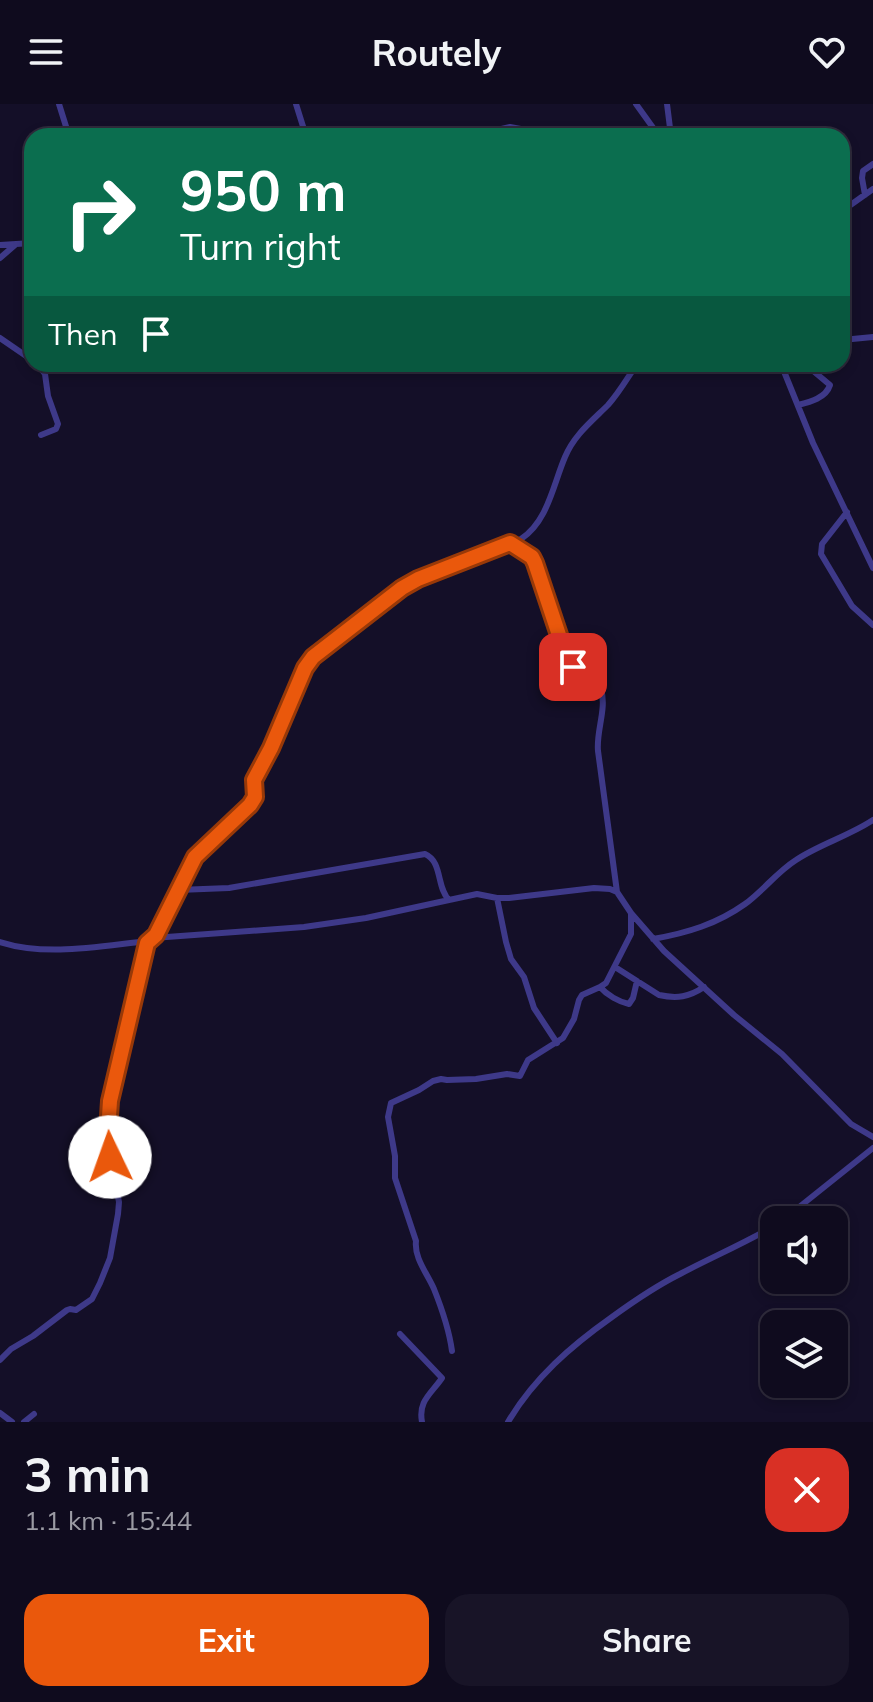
<!DOCTYPE html>
<meta charset="utf-8">
<style>
body{margin:0;font-family:Mulish,sans-serif;background:#181427;color:#f1f3f6;height:100vh;display:flex;flex-direction:column;font-size:30px;white-space:nowrap}
*{box-sizing:border-box;margin:0}
p{font-size:26px;color:#9b9ba4}
.icon{flex:none;width:44px;height:44px;fill:none;stroke:currentColor;stroke-width:2;stroke-linecap:round;stroke-linejoin:round}
.map{position:relative;height:1318px;overflow:hidden}
.drawer{display:flex;flex-direction:column;background:#0f0b1e;flex:1}
.drawer>*{flex:none}
.banner{position:absolute;left:24px;top:24px;width:826px;height:244px;border-radius:24px;box-shadow:0 4px 12px #0003,0 0 0 2px #2f2b3c;background:#0b6e4f;color:#fff;overflow:hidden}
.controls{position:absolute;left:760px;top:1102px;display:grid;gap:16px}
.controls a{display:grid;place-items:center;width:88px;height:88px;border-radius:16px;background:#0f0b1e;box-shadow:0 4px 12px #0003,0 0 0 2px #2f2b3c;font-size:40px}
.pin{position:absolute;display:grid;place-items:center;width:68px;height:68px;color:#fff;margin:-34px;border-radius:16px;box-shadow:0 4px 12px #0006}
.me{position:absolute;width:88px;margin:-44px;rotate:357deg;stroke-linejoin:round;filter:drop-shadow(0 0 6px #0008)}
.turn{display:flex;align-items:center;gap:28px;height:168px;padding:0 24px;font-size:36px}
.turn .icon{width:104px;height:104px;stroke-width:2.5}
.turn b{display:block;font-size:56px;line-height:68px}
.then{display:flex;align-items:center;height:76px;padding:0 24px;background:#0003;gap:16px;font-size:30px}
.round{display:grid;place-items:center;flex:none;width:84px;height:84px;border-radius:24px;background:#181427}
.summary{display:flex;align-items:center;justify-content:space-between;height:136px;padding:0 24px}
h1{font-size:48px;font-weight:700;line-height:60px}
.primary-button{display:flex;gap:16px;margin-top:auto;padding:16px 24px}
.primary-button a{flex:1;height:92px;border-radius:24px;background:#ea580c;color:#fff;font-size:32px;font-weight:700;line-height:92px;text-align:center}
.primary-button a+a{background:#181427;color:#f1f3f6}
header{display:flex;justify-content:space-between;align-items:center;height:104px;padding:0 24px;background:#0f0b1e;font-size:36px;font-weight:700}
.map>svg:first-child{display:block}
.lines{fill:none;stroke-linecap:round;stroke-linejoin:round}
.minor{stroke:#3e3989;stroke-width:6}
.route-casing{stroke:#983908;stroke-width:20}
.route{stroke:#ea580c;stroke-width:14}
</style>
<header><svg class="icon" aria-label="menu" viewBox="0 0 24 24"><path d="M4 6h16M4 12h16M4 18h16"/></svg>Routely<svg class="icon" aria-label="heart" viewBox="0 0 24 24"><path d="M12 20l-8-8c-3-5 5-10 8-4 3-6 11-1 8 4z"/></svg></header>
<div class="map">
<svg width="873" height="1318" viewBox="0 0 873 1318">
<rect width="100%" height="100%" fill="#140f28"/>
<g class="lines">
<path class="minor" d="M 59,0 L 69,32
M 296,0 L 306,32
M 636,0 L 659,32
M 667,0 L 671,32
M 493,27 L 510,23 L 558,32
M 865,91 L 862,74 L 863,67 L 873,60
M 842,107 L 873,85
M 0,141 L 32,139
M 0,154 L 15,141
M 0,234 L 32,256
M 842,236 L 873,233
M 37,260 L 45,270 L 48,292 L 58,320 L 56,325 L 41,331
M 781,260 L 813,339 L 873,464
M 798,301 C 810,298 826,294 830,281 L 805,260
M 847,408 L 822,440 L 821,450 L 852,502 L 873,521
M 510,439 L 532,453 L 535,459 L 569,558 C 577,570 597,570 601,585 C 607,605 596,627 598,647 C 604,694 611,741 617,788
M 178,786 L 229,784 L 425,750 C 443,758 436,783 449,796 L 477,790 L 497,794 L 509,794 L 594,784 L 610,785 L 617,788 L 631,809 L 664,847 L 734,911 L 782,950 L 851,1020 L 873,1033
M 497,794 L 506,838 L 511,855 L 524,873 L 534,904 L 557,939
M 153,834 L 304,823 L 366,814 L 449,796
M 653,835 C 687,829 717,820 745,800 C 763,787 777,768 796,756 C 820,740 849,732 873,716
M 0,838 C 47,853 100,842 148,837
M 615,863 L 659,891 C 677,895 689,893 704,883
M 600,883 C 607,891 619,898 629,900 L 633,894 L 637,877
M 783,1116 L 873,1044
M 400,1230 L 442,1274 C 431,1290 418,1297 422,1318
M 452,1247 C 449,1225 442,1205 434,1185 C 427,1169 414,1154 416,1137 L 395,1074 L 395,1052 L 388,1013 L 391,999 L 419,986 L 433,977 L 441,975 L 447,976 L 476,975 L 507,970 L 520,972 L 528,956 L 563,934 L 574,915 L 579,896 L 582,891 L 600,883 L 606,879 L 631,830 L 631,809
M 0,1256 L 11,1245 L 33,1232 L 67,1206 L 70,1205 L 76,1206 L 92,1195 L 100,1179 L 110,1154 L 118,1110 L 119,1098 L 110,1053 L 108,1010 L 127,924 L 134,899 L 146,842 L 148,837 L 156,831 L 195,753 L 250,701 L 255,693 L 254,676 L 271,644 L 305,564 L 313,553 L 325,543 L 371,509 L 392,490 L 418,475 L 521,435 C 548,417 553,381 565,353 C 574,331 592,317 608,301 C 619,289 628,273 637,260
M 0,1309 L 12,1318
M 24,1318 L 34,1310
M 508,1318 C 534,1274 571,1242 612,1213 C 634,1197 656,1182 680,1170 C 712,1153 743,1140 774,1122"/>
</g>
<g class="lines">
<g class="route-casing">
<path id="route" d="M 110,1053 L 108,1028 L 110,997 L 147,839 L 156,831 L 195,753 L 250,701 L 255,693 L 254,676 L 271,644 L 305,564 L 313,553 L 402,484 L 418,475 L 510,439 L 532,453 L 535,459 L 564,546 L 573,563"/>
</g>
<use href="#route" class="route"/>
</g>
</svg>
<div class="controls">
<a><svg class="icon" aria-label="sound" viewBox="0 0 24 24"><path d="M4 9h4l5-4v14l-5-4H4zM17 9q2 3 0 6"/></svg></a>
<a><svg class="icon" aria-label="layers" viewBox="0 0 24 24"><path d="M12 4l9 5-9 5-9-5zM3 14l9 5 9-5"/></svg></a>
</div>
<div class="pin" style="left:573px;top:563px;background:#d93025"><svg class="icon" aria-label="arrive" viewBox="0 0 24 24"><path d="M6 21V4h12l-3 4 3 4H6"/></svg></div>
<svg class="me" style="left:110px;top:1053px" viewBox="-20 -20 40 40"><circle r="19" fill="#fff"/><path d="M0-13L10 11 0 6-10 11z" fill="#ea580c"/></svg>
<div class="banner">
<div class="turn"><svg class="icon" aria-label="right" viewBox="0 0 24 24"><path d="M7 20v-9h11M14 6l5 5-5 5"/></svg><div><b>950 m</b>Turn right</div></div>
<div class="then">Then<svg class="icon" aria-label="arrive" viewBox="0 0 24 24"><path d="M6 21V4h12l-3 4 3 4H6"/></svg></div>
</div>
</div>
<section class="drawer">
<div class="summary"><div><h1>3 min</h1><p>1.1 km · 15:44</p></div><a class="round" style="background:#d93025;color:#fff"><svg class="icon" aria-label="close" viewBox="0 0 24 24"><path d="M6 6l12 12M18 6L6 18"/></svg></a></div>
<div class="primary-button"><a>Exit</a><a>Share</a></div>
</section>
